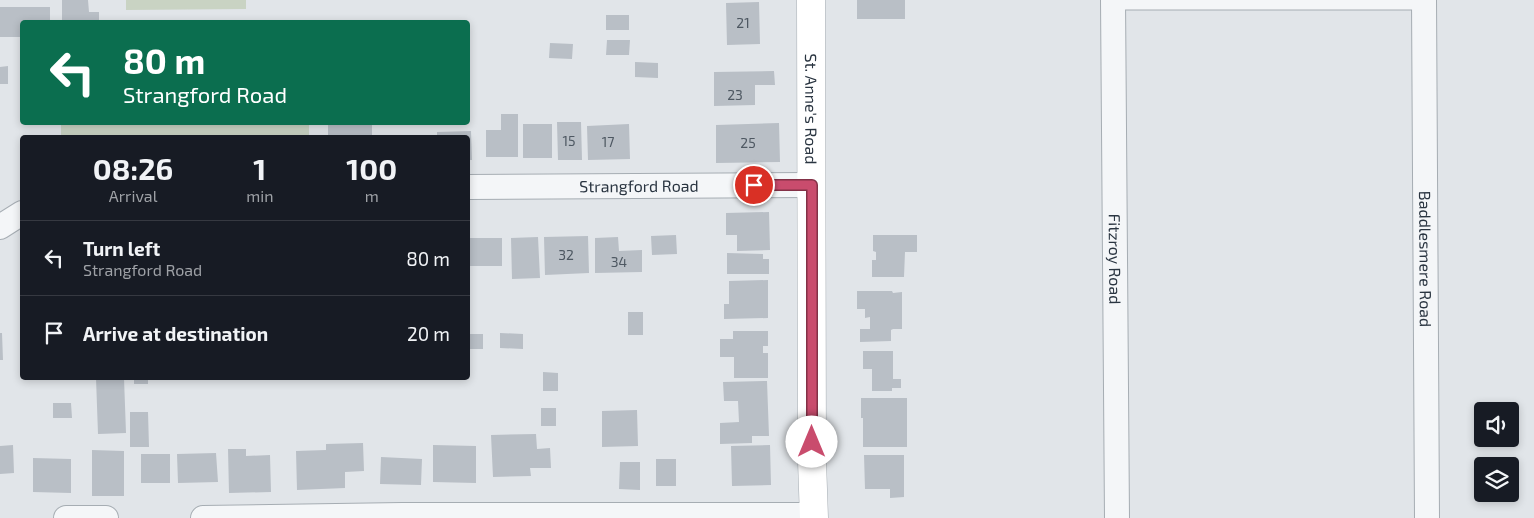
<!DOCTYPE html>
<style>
body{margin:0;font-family:"Exo 2",sans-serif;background:#20242c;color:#f1f3f6;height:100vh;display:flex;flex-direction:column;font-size:19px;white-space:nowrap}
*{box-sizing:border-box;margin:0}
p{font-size:16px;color:#9ea1a6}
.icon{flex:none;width:28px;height:28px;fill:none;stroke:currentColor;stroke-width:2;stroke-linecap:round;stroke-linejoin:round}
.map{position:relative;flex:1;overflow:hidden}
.details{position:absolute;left:20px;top:135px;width:450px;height:245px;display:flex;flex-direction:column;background:#171b24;border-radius:5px;box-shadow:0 2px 8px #0003}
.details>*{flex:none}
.banner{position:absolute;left:20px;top:20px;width:450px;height:105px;border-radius:5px;box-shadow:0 2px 8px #0003;background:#0b6e4f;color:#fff;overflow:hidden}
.controls{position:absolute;left:1474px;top:402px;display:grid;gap:10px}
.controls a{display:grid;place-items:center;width:45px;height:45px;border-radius:5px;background:#171b24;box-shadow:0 2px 8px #0003;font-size:25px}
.pin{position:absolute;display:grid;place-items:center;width:42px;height:42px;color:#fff;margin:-21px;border:2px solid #fff;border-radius:50%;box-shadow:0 1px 5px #0007}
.me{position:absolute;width:55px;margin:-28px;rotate:0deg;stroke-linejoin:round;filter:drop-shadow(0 0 4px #0008)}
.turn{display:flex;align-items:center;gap:18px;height:105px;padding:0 20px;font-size:22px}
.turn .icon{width:65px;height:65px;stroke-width:2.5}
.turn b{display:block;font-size:35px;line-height:42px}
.eta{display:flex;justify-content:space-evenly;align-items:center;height:85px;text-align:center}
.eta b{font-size:30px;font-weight:700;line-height:35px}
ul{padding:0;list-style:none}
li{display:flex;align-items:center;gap:15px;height:75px;padding:0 20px;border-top:1px solid #363941}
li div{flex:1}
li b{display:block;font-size:19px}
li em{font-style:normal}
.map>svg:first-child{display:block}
.green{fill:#c9d3c3}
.building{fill:#b9bfc6}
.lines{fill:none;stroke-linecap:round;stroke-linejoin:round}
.lane-casing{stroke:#a6adb3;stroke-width:13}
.street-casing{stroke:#a6adb3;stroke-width:26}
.secondary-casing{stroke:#a6adb3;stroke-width:29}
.lane{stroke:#f4f6f8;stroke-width:11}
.street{stroke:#f4f6f8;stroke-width:24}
.secondary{stroke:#fff;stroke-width:28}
.route-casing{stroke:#833147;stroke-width:12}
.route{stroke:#c94c6d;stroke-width:9}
.labels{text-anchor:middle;stroke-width:5;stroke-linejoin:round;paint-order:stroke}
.number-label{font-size:14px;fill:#4e5862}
.street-label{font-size:16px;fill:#2a3541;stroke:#f1f4f7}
</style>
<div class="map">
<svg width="1534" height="518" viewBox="0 0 1534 518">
<rect width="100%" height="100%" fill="#e1e5e9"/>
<path class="green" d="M 126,0 L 246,0 L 246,9 L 126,10 Z
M 61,123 L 309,123 L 309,137 L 61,137 Z"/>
<path class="building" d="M 62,0 L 88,0 L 89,12 L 99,12 L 99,22 L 62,22 Z
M 857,0 L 905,0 L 905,19 L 857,19 Z
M 759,2 L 760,44 L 727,45 L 726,3 Z
M 0,7 L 50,7 L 50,22 L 22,22 L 22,37 L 0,37 Z
M 606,15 L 629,15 L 629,30 L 606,30 Z
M 607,40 L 630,40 L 629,55 L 606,55 Z
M 550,43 L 573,44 L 572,59 L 549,58 Z
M 635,62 L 658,63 L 658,78 L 635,77 Z
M 8,66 L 8,84 L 0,84 L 0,67 Z
M 774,71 L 775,85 L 755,85 L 755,105 L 714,106 L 714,72 Z
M 501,114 L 518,114 L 518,157 L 486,157 L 486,130 L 501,130 Z
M 328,122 L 372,122 L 372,138 L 328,138 Z
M 557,122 L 581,122 L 582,160 L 558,160 Z
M 779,123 L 780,162 L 716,163 L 716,125 Z
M 523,124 L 552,124 L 552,158 L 523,158 Z
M 629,124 L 630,159 L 588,160 L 587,126 Z
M 471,131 L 472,160 L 468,160 L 468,138 L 437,138 L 437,132 Z
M 381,135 L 429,135 L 429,138 L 381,138 Z
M 769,212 L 770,250 L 737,251 L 737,235 L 726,235 L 726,213 Z
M 676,235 L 677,254 L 652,255 L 651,236 Z
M 873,235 L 917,235 L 917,252 L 905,252 L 904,277 L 872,277 L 872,260 L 876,260 L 876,252 L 873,251 Z
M 588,236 L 589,273 L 545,275 L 544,237 Z
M 538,237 L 540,278 L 512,279 L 511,238 Z
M 618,237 L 619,251 L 642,250 L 642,272 L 595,273 L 595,238 Z
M 468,238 L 502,238 L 502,266 L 468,266 Z
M 727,253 L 763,254 L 763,259 L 769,259 L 769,274 L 727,274 Z
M 768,280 L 768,318 L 724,319 L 724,304 L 729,304 L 729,281 Z
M 857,291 L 892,291 L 893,293 L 902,292 L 902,329 L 893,329 L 891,330 L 891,341 L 860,342 L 860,329 L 870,329 L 870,317 L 865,318 L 865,309 L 857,309 Z
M 628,312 L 643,312 L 643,335 L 628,335 Z
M 733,331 L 768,331 L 768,346 L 763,346 L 763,353 L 768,353 L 768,378 L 734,378 L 734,357 L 720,357 L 720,339 L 733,339 Z
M 0,333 L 2,333 L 3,360 L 0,360 Z
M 500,333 L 523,334 L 523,349 L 500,348 Z
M 468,334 L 483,334 L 483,349 L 468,349 Z
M 863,351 L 893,351 L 893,379 L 901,379 L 901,388 L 892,388 L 892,391 L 872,391 L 872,369 L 863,369 Z
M 543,372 L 558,373 L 558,391 L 543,391 Z
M 96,378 L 124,378 L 126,433 L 98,434 Z
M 134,378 L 148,378 L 148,384 L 134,384 Z
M 767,381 L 769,436 L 752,436 L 752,443 L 720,444 L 720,423 L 739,422 L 738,401 L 724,401 L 723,382 Z
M 861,398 L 907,398 L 907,447 L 863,447 L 863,418 L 861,418 Z
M 53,403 L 71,403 L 72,418 L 53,418 Z
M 541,408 L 556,408 L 556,426 L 541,426 Z
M 637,410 L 638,446 L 602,447 L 602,411 Z
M 130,412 L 148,412 L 149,447 L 130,447 Z
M 536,434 L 537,449 L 550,448 L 551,468 L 530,468 L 531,476 L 493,477 L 491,435 Z
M 363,443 L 364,471 L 345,472 L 345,488 L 297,490 L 296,451 L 326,450 L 326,444 Z
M 13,445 L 14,473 L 0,474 L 0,446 Z
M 433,445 L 476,446 L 476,483 L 433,482 Z
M 770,445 L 771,485 L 732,486 L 731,446 Z
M 228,449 L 246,449 L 246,456 L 270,455 L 271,492 L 229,493 Z
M 92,450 L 124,451 L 124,496 L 92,496 Z
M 216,453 L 218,482 L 178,483 L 177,454 Z
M 141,454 L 170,454 L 170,483 L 141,483 Z
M 864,455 L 904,455 L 904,497 L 890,498 L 890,489 L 865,489 Z
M 381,457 L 422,459 L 421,485 L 380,484 Z
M 33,458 L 71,459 L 71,493 L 33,492 Z
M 656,459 L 676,459 L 676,486 L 656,486 Z
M 620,462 L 640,462 L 640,490 L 619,489 Z"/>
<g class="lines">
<g class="lane-casing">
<path id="lane" d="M 1113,4 L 1424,4"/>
</g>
<g class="street-casing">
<g id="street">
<path id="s1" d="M 1113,0 L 1117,518"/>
<path id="s2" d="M 1424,0 L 1427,518"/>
<path id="s3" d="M 468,187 L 812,185"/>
<path d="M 0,227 L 22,213"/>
<path d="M 66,518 L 106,518"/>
<path d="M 203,518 L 402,515 L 814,515"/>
</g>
</g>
<g class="secondary-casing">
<g id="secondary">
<path id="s4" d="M 811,0 L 812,461 L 814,518"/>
</g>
</g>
<use href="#lane" class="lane"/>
<use href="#street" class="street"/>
<use href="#secondary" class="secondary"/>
</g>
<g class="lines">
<g class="route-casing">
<path id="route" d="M 754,185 L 812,185 L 812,442"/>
</g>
<use href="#route" class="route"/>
</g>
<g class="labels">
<g class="number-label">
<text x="743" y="28">21</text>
<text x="735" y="100">23</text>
<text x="569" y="146">15</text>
<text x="608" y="147">17</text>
<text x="748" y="148">25</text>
<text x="566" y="260">32</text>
<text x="619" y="267">34</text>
</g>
<g class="street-label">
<text dy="6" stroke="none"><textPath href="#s4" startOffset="109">St. Anne's Road</textPath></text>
<text dy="6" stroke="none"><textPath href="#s3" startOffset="171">Strangford Road</textPath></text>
<text dy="6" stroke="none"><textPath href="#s1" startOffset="259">Fitzroy Road</textPath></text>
<text dy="6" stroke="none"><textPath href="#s2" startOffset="259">Baddlesmere Road</textPath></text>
</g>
</g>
</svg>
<div class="controls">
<a><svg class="icon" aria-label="sound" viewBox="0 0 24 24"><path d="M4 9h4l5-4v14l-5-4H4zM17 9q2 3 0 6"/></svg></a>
<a><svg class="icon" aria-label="layers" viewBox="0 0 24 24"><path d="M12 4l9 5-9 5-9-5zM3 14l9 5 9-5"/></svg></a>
</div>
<div class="pin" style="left:754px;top:185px;background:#d93025"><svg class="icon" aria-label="arrive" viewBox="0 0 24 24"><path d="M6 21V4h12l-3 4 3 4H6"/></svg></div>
<svg class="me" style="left:812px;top:442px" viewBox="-20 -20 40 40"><circle r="19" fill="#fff"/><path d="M0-13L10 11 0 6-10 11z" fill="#c94c6d"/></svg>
<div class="banner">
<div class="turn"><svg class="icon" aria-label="left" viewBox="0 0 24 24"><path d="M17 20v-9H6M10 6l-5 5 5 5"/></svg><div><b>80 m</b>Strangford Road</div></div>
</div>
<section class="details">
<div class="eta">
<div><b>08:26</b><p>Arrival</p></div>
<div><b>1</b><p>min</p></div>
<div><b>100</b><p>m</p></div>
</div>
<ul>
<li><svg class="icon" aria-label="left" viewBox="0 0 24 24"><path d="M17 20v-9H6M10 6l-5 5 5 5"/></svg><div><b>Turn left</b><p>Strangford Road</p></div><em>80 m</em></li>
<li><svg class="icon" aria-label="arrive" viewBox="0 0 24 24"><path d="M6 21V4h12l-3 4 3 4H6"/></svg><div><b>Arrive at destination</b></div><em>20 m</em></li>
</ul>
</section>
</div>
